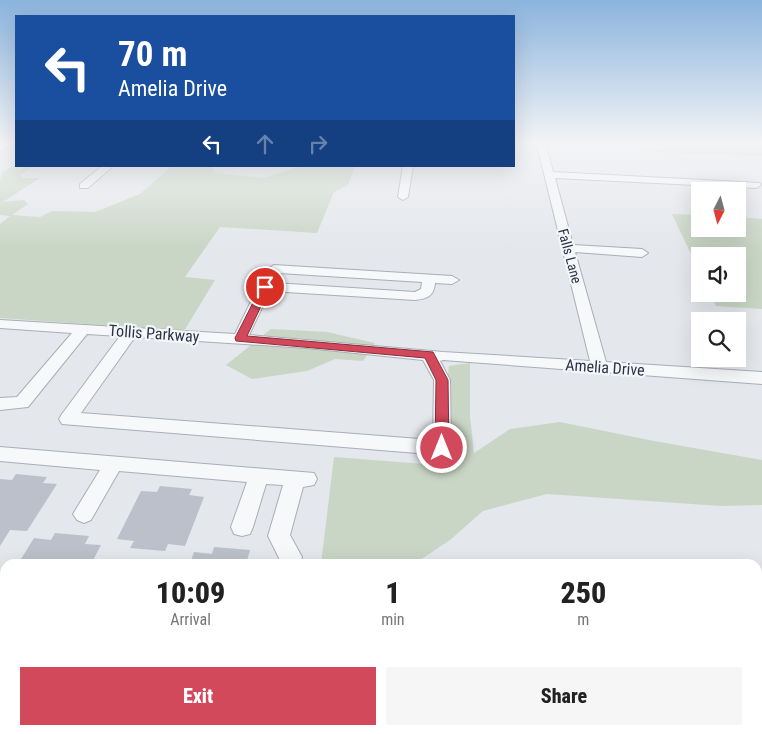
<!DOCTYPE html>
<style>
body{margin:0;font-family:"Roboto Condensed",sans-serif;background:#f6f6f6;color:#222;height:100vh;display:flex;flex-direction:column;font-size:19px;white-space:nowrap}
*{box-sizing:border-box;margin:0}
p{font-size:16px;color:#767676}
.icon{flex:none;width:28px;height:28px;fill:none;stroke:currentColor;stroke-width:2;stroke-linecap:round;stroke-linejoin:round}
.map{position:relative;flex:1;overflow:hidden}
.panel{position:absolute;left:0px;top:559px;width:762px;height:176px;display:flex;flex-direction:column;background:#fff;border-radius:15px 15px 0 0;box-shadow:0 5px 20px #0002}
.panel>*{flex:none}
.banner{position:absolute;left:15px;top:15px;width:500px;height:152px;border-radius:0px;box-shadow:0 5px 20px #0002;background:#1a4fa0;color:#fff;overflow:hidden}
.needle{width:32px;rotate:186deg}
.tools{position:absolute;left:691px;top:182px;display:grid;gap:10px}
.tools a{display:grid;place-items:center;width:55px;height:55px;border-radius:0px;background:#fff;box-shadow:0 5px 20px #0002;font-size:25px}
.pin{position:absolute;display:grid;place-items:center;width:42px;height:42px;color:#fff;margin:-21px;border:2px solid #fff;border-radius:50%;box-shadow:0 1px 5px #0007}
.me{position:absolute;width:55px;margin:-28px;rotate:0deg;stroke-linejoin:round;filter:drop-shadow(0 0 4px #0008)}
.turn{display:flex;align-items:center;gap:18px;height:105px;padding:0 20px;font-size:22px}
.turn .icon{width:65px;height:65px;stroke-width:2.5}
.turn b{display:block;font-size:35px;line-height:42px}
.lanes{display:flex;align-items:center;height:48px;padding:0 20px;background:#0003;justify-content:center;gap:25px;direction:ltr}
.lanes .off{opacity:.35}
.eta{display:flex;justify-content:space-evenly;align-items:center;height:85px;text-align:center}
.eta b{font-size:30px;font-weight:800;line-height:35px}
.cta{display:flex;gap:10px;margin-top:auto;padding:10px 20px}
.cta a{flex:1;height:58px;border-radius:0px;background:#d1495b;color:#fff;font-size:20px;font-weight:800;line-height:58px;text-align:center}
.cta a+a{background:#f6f6f6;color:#222}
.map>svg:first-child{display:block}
.green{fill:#c9d6c5}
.building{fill:#bbc0ca}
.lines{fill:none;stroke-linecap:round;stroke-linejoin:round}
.minor-casing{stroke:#a9aeb7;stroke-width:2}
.path{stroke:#c2c5cb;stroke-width:3;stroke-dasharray:5.5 5.5;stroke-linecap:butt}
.minor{fill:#f7f8fa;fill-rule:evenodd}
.route{fill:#d1495b;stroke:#882f3b}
.labels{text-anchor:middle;stroke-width:4.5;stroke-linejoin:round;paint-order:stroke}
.far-street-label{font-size:14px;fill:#2b3445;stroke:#f4f6f9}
.street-label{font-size:16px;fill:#2b3445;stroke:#f4f6f9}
</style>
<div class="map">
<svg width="762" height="734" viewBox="0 0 762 734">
<rect width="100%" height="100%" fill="#e4e7ec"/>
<path class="green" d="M 664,145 L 762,145 L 762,156 L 638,152 L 665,149 Z
M 16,164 L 16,166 L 34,166 L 20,175 L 22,178 L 40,178 L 3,202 L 24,200 L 28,204 L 12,215 L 40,217 L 52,211 L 95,212 L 140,194 L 172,166 L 211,166 L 216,173 L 263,178 L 302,166 L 355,166 L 348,185 L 334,192 L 317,233 L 220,227 L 185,277 L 215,280 L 184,331 L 0,318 L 0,224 L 10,216 L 0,215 L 0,180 L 2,172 Z
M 672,214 L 700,215 L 700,229 L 738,229 L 738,217 L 762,219 L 762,309 L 716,306 L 710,294 L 738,294 L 738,256 L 700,256 L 700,273 Z
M 271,329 L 327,332 L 375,343 L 363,361 L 335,359 L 307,371 L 252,379 L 226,365 Z
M 470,363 L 470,417 L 474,453 L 510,429 L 560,422 L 654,441 L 762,460 L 762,505 L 721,506 L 547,494 L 483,511 L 450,540 L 414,564 L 321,564 L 334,457 L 437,465 L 449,366 Z"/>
<path class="building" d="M 16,474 L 47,477 L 43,483 L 57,484 L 27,531 L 10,530 L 0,546 L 0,479 L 12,480 Z
M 160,486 L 192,489 L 189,495 L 204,497 L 185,546 L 168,544 L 165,551 L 130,548 L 134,541 L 117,539 L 141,491 L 157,492 Z
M 55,533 L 89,536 L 85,544 L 101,545 L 91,564 L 18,564 L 34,538 L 51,540 Z
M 214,547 L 250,550 L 246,564 L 190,564 L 194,552 L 212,554 Z"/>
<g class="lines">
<g class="minor-casing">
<path id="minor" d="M 0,145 L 10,145 L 0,152 Z
M 537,145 L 546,145 L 553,172 L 760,183 L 761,185 L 756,188 L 555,178 L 573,245 L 642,249 L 648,253 L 642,257 L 575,252 L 606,362 L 762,372 L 762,384 L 443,360 L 440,361 L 450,380 L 451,448 L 449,453 L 442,455 L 62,424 L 59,419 L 62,414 L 120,336 L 87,334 L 28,407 L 0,410 L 0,398 L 17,397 L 72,333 L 0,328 L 0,320 L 235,334 L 267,269 L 274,265 L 452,276 L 459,280 L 452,284 L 435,283 C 434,296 427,299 415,300 L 270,291 L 249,335 L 443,352 L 590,361 ZM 279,273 L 422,282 L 421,289 L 415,292 L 274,283 ZM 135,337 L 307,348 L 423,360 L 434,380 L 433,440 L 81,413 Z
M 102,166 L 113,166 L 88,188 L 80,188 L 80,184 Z
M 403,166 L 413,166 L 408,197 L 403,200 L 398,197 Z
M 0,447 L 314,473 L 317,479 L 314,485 L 303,487 L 290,535 L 302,557 L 300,564 L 278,564 L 279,558 L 268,536 L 283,485 L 266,484 L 253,527 L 250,534 L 242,536 L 234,534 L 231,527 L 247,482 L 119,471 L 91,520 L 84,523 L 77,520 L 73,514 L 100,470 L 0,461 Z
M 758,607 L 762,607 L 762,631 L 758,631 Z
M 0,682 L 5,683 L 5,711 L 0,710 Z
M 233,730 L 327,730 L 328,734 L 235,734 Z
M 436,730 L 464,730 L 463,734 L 435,734 Z"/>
</g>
<path class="path" d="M 0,622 L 5,622"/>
<use href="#minor" class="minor"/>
</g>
<linearGradient id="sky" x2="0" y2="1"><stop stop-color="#8bb4dd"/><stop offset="0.58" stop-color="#f3f4f6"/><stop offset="1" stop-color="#f3f4f6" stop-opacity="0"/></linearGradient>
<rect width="762" height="248" fill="url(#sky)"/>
<path class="route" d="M 265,284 L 270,287 L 247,336 L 433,352 L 448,380 L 449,448 L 447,452 L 442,453 L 435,448 L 436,380 L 425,358 L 236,341 L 235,338 L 261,287 Z"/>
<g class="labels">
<g class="far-street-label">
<text transform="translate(570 256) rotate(75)" y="5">Falls Lane</text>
</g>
<g class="street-label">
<text transform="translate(154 333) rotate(4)" y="6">Tollis Parkway</text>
<text transform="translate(605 367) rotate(4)" y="6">Amelia Drive</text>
</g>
</g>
</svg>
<div class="tools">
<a><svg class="needle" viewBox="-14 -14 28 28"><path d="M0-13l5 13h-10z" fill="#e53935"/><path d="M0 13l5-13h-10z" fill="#767676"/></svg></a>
<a><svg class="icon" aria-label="sound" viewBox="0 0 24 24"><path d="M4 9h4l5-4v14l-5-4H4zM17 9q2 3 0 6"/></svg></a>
<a><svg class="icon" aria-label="search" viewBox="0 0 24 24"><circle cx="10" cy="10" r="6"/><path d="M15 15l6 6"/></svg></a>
</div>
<div class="pin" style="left:265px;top:287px;background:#d93025"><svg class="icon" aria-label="arrive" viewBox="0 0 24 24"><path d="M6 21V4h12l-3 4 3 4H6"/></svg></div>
<svg class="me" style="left:442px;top:448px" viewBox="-20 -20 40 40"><circle r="17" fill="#d1495b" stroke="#fff" stroke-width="3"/><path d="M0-11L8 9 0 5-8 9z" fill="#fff"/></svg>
<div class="banner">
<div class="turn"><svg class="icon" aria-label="left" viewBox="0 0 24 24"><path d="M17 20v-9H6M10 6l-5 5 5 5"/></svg><div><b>70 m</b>Amelia Drive</div></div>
<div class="lanes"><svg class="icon" aria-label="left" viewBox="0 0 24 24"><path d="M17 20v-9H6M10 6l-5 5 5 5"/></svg><svg class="icon off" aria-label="ahead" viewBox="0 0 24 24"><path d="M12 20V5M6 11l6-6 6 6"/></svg><svg class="icon off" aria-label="right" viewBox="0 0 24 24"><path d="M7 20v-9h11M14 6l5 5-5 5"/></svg></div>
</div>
<section class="panel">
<div class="eta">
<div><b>10:09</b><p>Arrival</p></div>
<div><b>1</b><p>min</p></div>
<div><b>250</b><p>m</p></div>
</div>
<div class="cta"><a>Exit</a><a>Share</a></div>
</section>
</div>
